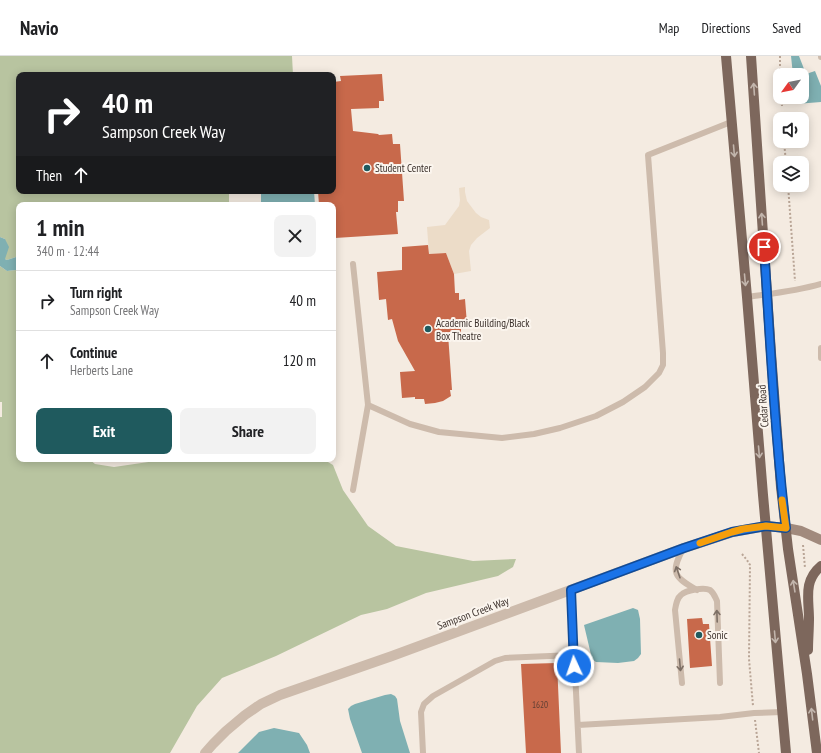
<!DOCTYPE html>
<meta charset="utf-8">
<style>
body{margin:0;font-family:"PT Sans Narrow",sans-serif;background:#f2f2f2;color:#202124;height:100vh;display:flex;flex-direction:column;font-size:15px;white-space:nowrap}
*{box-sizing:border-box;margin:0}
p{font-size:13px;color:#757577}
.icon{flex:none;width:22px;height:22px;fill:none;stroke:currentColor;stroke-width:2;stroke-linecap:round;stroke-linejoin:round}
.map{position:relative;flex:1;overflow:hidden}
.drawer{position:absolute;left:16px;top:146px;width:320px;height:260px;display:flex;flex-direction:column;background:#fff;border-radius:8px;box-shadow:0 2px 10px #0003}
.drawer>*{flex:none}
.guide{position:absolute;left:16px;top:16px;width:320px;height:122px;border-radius:8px;box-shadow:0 2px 10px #0003;background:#202124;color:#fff;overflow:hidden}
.needle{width:26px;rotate:237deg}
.tools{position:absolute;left:773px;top:12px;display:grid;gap:8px}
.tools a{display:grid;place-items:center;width:36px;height:36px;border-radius:8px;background:#fff;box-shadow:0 2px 10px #0003;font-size:20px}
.pin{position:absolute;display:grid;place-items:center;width:34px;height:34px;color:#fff;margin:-17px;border:2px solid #fff;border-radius:50%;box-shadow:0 1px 4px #0007}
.me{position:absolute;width:44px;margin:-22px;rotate:357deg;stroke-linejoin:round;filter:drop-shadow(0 0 3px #0008)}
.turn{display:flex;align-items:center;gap:14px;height:84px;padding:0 20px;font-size:18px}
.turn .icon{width:52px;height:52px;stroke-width:2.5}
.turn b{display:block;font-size:28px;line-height:34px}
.then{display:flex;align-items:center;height:38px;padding:0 20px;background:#0003;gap:8px;font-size:15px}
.round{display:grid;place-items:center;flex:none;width:42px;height:42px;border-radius:8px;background:#f2f2f2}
.overview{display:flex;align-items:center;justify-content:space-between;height:68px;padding:0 20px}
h1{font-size:24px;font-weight:600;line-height:30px}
.cta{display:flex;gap:8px;margin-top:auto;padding:8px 20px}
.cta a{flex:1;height:46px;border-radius:8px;background:#1f5a5e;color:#fff;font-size:16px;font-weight:600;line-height:46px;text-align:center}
.cta a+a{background:#f2f2f2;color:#202124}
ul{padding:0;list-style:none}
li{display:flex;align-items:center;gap:12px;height:60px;padding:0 20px;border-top:1px solid #e0e0e0}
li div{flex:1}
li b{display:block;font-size:15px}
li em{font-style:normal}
header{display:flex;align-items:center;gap:24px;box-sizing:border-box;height:56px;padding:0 20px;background:#fff;border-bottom:1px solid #e0e0e0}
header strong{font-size:19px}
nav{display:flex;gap:22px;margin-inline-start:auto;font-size:14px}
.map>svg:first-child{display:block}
.green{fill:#b8c4a0}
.plaza{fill:#ecdcc8}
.water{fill:#7fb0b2}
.building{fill:#c8694b}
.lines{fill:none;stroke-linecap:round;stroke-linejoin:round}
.path{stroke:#b9a596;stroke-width:2;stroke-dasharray:2 2;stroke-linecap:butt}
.lane{stroke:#cdbbac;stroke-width:6}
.street{stroke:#cdbbac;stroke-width:10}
.secondary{stroke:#a18a7d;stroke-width:10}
.primary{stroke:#7d675c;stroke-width:10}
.oneway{stroke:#c2b5ac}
.oneway2{stroke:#7d6f65}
.route-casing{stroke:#114b97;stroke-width:10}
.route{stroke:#1a73e8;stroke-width:7}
.slow{stroke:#f59e0b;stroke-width:7}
.poi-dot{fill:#1f5a5e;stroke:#fbf5ee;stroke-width:1.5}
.labels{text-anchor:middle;stroke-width:4;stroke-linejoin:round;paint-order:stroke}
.number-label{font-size:9px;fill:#5e3e33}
.poi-label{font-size:11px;fill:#3b302b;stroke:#fbf5ee;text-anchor:start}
.street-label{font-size:11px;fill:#3b302b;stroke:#fbf5ee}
</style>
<header>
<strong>Navio</strong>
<nav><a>Map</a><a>Directions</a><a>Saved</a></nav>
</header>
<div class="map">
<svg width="821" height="697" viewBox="0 0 821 697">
<rect width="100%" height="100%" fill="#f4ebe1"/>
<path class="green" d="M 0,0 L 292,0 L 293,19 L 19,19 L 19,135 L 229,135 L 229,149 L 19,149 L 19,200 L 7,204 L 5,203 L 5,183 L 0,181 Z
M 0,210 L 7,215 L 16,214 L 19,211 L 19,403 L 89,403 L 95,408 L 114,411 L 169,403 L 243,403 L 284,404 L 295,403 L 323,403 L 333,409 L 343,434 L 368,470 L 396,490 L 473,505 L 516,503 L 513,511 L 498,520 L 426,537 L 387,553 L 361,559 L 276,600 L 222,622 L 197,650 L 170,697 L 0,697 L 0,361 L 2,361 L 2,346 L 0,346 Z"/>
<path class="plaza" d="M 465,131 L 465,136 L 467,145 L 476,157 L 481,161 L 489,164 L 490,172 L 477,182 L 471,189 L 469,195 L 471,215 L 454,218 L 446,197 L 429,198 L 427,171 L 445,169 L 459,150 L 460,144 L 459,132 Z"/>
<path class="water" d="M 791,0 L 799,0 L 806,18 L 815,15 L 821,30 L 821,46 L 796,48 L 795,41 L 802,41 L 802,19 L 793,19 Z
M 261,135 L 314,135 L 315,149 L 261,149 Z
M 0,181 L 5,183 L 9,191 L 5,203 L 7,204 L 19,200 L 19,211 L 16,214 L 7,215 L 0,210 Z
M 633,552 L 638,554 L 640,563 L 641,598 L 638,602 L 634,605 L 618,607 L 596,606 L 592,603 L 584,569 Z
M 391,638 L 395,640 L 397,643 L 400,665 L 410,697 L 362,697 L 350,663 L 348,653 L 351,650 L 355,648 L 385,639 Z
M 274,672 L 299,677 L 307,689 L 310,697 L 238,697 L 259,676 Z"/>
<path class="building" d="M 382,18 L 384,45 L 379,45 L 379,52 L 351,53 L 353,75 L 378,78 L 379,79 L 392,78 L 393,88 L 400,88 L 404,145 L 398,145 L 398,156 L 396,156 L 398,178 L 335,182 L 335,181 L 333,181 L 333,149 L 319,149 L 318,135 L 333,135 L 333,26 L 341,25 L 340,20 Z
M 428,189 L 429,198 L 446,197 L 454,218 L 455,237 L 459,237 L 459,244 L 465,243 L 467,268 L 461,268 L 461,277 L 448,278 L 452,334 L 450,334 L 451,340 L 443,345 L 435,347 L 425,348 L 424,343 L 415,343 L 415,341 L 402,342 L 400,316 L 415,315 L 398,285 L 392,263 L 388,264 L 386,243 L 379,244 L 377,216 L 402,214 L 402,191 Z
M 702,562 L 703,568 L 709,568 L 712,610 L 690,612 L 687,563 Z
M 557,607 L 561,697 L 526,697 L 521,608 Z"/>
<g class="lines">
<path class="path" d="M 780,0 L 780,33
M 781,41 L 782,50
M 784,85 L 786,107
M 788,129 L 795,225
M 803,489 L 805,512
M 742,498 L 747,504 L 750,509 L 749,603 L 753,650
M 755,664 L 759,697"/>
<path class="lane" d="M 821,0 L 821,1
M 353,208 L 368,349 L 410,368 L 439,376 L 502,382 L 534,378 L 560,372 L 596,360 L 623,346 L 645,331 L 659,317 L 663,309 L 663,297 L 648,99 L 731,66
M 747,241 C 772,238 797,235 821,228
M 821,292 L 821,302
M 353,434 L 368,349
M 683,493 C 670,517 674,521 697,534
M 571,534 L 579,697
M 682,627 L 675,554 C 676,548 677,542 681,539 C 686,534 704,531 710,534 C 714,537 715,541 717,545 L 720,627
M 578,669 L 720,661 L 754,657 L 782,656
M 423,697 L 421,656 L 424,648 L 433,640 L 495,605 L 505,602 L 574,599"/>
<path class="street" d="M 205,697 L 213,688 L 226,675 L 245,659 L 261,648 L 280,639 L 392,600 L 684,492 L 733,476 L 766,470"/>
<path class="secondary" d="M 766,470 L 786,472 L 801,475 L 821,484"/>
<path class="primary" d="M 726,0 L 747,241 L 763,439 L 786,697
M 751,0 L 771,297 L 781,431 L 788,493 L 807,618 L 817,697
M 808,594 C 808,584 809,573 809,563 C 809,543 803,525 821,510"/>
</g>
<defs><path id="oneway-shaft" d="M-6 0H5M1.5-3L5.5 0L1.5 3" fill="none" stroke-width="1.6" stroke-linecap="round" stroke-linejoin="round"/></defs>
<g class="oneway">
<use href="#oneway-shaft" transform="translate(754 33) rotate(-94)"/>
<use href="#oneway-shaft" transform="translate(734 95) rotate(85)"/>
<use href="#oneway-shaft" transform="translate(762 163) rotate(-94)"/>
<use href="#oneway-shaft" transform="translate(745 224) rotate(85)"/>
<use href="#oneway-shaft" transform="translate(759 396) rotate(85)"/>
<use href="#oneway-shaft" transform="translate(794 530) rotate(-99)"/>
<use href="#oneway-shaft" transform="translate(775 581) rotate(85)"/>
<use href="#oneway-shaft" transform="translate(812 658) rotate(-97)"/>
</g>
<g class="oneway2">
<use href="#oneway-shaft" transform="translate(678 516) rotate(-109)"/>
<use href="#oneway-shaft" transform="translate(717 560) rotate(-92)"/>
<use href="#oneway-shaft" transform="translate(680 609) rotate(85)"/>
</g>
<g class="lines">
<g class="route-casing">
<path id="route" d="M 574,610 L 571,534 L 684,492 L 732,476 L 766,470 L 786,472 C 775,379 770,285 764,191"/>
</g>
<use href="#route" class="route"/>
<path class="slow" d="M 700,487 L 732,476 L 743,473 L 766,470 L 786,472 L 782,444"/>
</g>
<g class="poi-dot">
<circle cx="367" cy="112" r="4"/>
<circle cx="428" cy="273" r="4"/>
<circle cx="699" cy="579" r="4"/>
</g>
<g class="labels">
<g class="number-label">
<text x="540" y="652">1620</text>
</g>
<g class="poi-label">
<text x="375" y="116">Student Center</text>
<text x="436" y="271">Academic Building/Black<tspan x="436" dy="13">Box Theatre</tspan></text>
<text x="707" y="583">Sonic</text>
</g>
<g class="street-label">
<text transform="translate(763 350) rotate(-94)" y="4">Cedar Road</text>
<text transform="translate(473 557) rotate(-20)" y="4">Sampson Creek Way</text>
</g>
</g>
</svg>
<div class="tools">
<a><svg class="needle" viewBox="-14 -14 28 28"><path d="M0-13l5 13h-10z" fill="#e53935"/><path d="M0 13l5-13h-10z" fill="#757577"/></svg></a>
<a><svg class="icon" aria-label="sound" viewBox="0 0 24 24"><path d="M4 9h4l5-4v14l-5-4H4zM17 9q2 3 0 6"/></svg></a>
<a><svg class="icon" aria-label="layers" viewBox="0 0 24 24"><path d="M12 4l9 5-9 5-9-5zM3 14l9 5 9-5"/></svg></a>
</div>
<div class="pin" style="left:764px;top:191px;background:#d93025"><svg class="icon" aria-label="arrive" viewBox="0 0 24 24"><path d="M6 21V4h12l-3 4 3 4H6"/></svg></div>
<svg class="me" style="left:574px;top:610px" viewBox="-20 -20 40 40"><circle r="17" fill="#1a73e8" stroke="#fff" stroke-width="3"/><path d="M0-11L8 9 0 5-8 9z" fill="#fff"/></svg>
<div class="guide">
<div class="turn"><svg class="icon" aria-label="right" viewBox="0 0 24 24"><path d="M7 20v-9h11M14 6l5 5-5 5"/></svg><div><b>40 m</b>Sampson Creek Way</div></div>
<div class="then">Then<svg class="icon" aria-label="ahead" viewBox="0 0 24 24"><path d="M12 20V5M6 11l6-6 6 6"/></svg></div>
</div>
<section class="drawer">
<div class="overview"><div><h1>1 min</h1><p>340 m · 12:44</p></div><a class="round"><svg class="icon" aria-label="close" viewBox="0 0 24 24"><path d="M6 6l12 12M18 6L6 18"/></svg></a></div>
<ul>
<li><svg class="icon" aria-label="right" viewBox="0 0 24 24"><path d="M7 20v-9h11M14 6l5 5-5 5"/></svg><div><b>Turn right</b><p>Sampson Creek Way</p></div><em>40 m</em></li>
<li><svg class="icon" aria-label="ahead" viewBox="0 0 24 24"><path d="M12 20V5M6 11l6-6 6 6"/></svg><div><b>Continue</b><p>Herberts Lane</p></div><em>120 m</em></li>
</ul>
<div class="cta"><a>Exit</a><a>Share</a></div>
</section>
</div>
